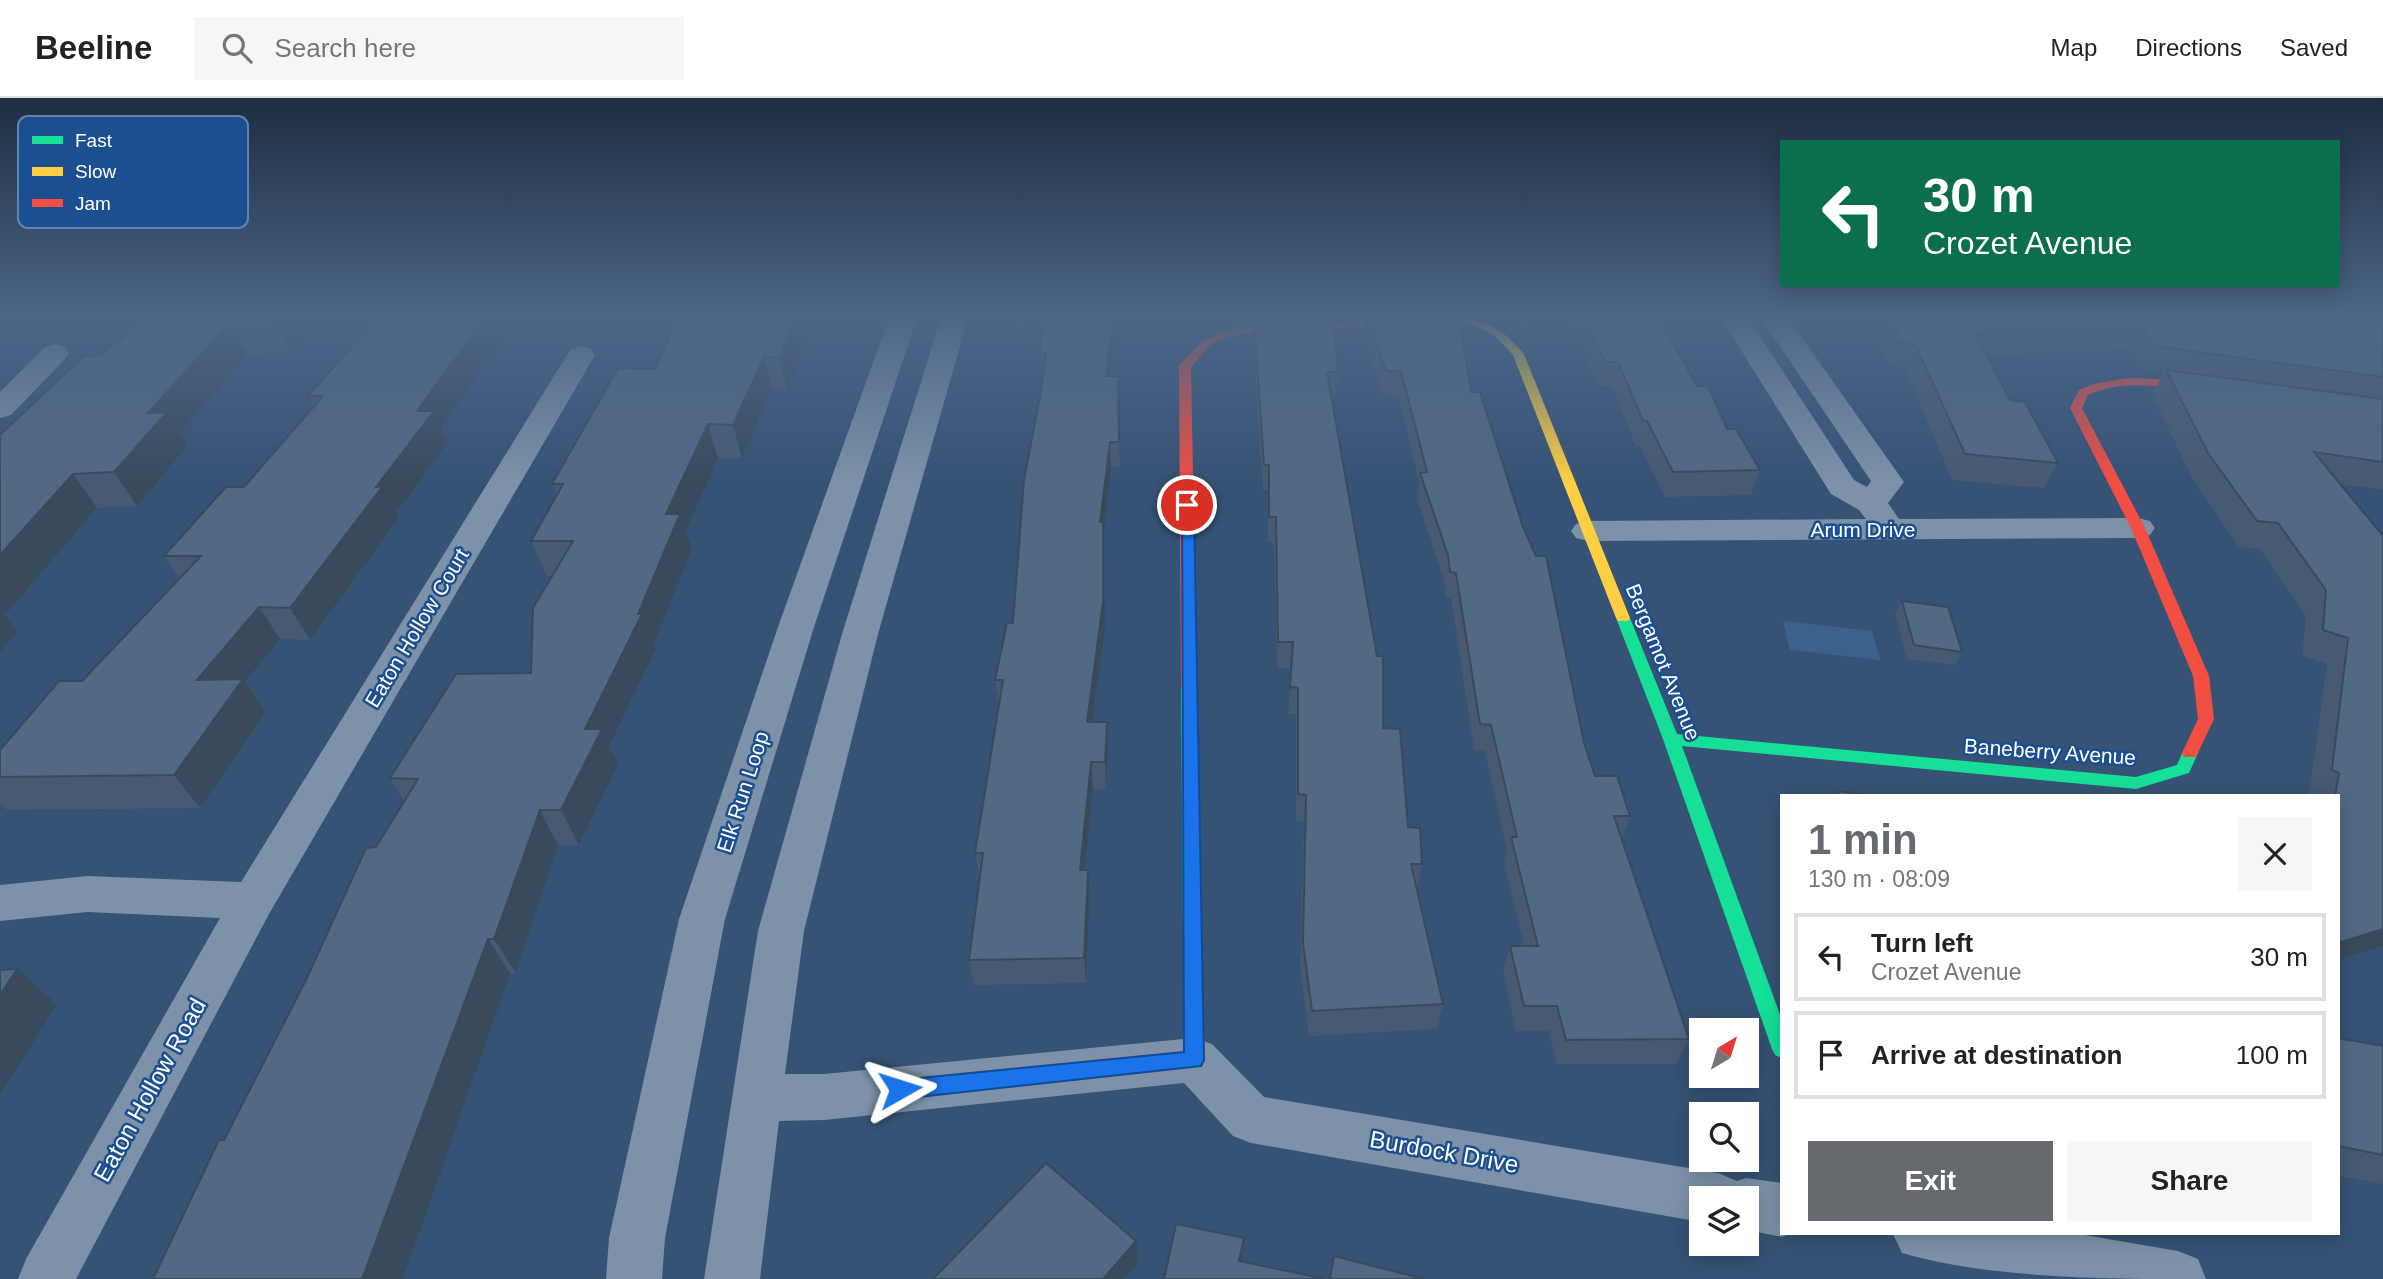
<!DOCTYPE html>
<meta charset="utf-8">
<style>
body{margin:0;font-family:Helvetica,sans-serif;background:#f6f6f6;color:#222;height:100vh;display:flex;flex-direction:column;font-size:26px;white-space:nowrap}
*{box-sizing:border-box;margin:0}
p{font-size:23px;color:#767676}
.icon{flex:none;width:38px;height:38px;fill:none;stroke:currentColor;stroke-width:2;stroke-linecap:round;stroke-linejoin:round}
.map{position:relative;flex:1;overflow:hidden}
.drawer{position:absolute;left:1780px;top:696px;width:560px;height:441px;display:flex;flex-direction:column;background:#fff;border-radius:0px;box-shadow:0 4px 18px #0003}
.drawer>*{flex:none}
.hud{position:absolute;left:1780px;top:42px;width:560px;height:147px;border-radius:0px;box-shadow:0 4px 18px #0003;background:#0b6e4f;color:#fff;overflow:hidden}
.needle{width:46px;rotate:38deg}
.controls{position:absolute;left:1689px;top:920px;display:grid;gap:14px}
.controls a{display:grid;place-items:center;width:70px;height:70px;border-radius:0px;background:#fff;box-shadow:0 4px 18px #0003;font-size:35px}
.pin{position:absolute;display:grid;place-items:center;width:60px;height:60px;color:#fff;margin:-30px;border:4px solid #fff;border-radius:50%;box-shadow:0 2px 7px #0007}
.me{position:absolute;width:77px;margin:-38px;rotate:84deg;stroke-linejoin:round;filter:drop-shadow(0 0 5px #0008)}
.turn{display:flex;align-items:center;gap:24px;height:147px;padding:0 28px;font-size:32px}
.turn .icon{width:91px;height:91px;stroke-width:2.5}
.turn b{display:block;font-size:49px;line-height:60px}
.round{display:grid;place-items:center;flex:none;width:74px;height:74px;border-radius:0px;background:#f6f6f6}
.overview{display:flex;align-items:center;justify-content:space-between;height:119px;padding:0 28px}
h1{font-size:42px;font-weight:600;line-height:52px;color:#666a6f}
.cta{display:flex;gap:14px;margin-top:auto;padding:14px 28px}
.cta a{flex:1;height:80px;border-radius:0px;background:#666a6f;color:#fff;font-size:28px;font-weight:600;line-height:80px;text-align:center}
.cta a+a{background:#f6f6f6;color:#222}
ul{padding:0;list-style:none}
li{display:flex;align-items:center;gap:21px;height:88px;margin:0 14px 10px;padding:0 14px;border:4px solid #e0e0e0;border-radius:0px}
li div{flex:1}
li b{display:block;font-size:26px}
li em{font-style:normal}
header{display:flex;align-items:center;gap:42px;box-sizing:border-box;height:98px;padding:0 35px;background:#fff;border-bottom:2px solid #e0e0e0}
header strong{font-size:33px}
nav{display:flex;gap:38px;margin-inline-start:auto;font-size:24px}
.search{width:490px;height:63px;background:#f6f6f6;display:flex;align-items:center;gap:18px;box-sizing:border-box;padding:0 24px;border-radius:0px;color:#767676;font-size:26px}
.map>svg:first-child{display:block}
.water{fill:#3b618d}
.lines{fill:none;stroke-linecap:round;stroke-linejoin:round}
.street{fill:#7d92a8;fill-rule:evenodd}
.fast{fill:#16e098;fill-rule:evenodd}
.slow{fill:#ffcf43;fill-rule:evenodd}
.jam{fill:#f24e42;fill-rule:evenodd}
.wall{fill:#475a72}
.shaded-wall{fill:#394a5c}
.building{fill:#526984;stroke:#394a5c;stroke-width:2}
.route{fill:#1a73e8;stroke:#114b97;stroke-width:2}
.labels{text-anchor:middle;stroke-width:5;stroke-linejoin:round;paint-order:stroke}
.street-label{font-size:21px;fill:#fff;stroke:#1b4f8f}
.near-street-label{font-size:24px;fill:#fff;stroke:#1b4f8f}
.key{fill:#1b4f8f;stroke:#5f84b1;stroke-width:2}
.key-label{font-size:19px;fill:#fff}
</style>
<header>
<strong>Beeline</strong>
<div class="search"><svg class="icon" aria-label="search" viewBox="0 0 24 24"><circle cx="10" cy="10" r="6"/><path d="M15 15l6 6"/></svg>Search here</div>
<nav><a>Map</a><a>Directions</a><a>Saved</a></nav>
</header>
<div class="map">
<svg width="2383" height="1181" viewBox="0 0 2383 1181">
<rect width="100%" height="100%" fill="#365274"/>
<path class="water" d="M 1783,523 L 1872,533 L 1880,562 L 1790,552 Z"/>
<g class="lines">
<path class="street" d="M 889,220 L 917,220 L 814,529 L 725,821 L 665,1140 L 662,1181 L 606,1181 L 609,1140 L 679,821 L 778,529 Z
M 941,220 L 968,220 L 878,536 L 804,833 L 785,976 L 824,976 L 1194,940 L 1212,946 L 1264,999 L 1718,1075 L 1737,1083 L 1746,1080 L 1782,1085 L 1782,1136 L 1789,1136 L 1782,1139 L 1746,1132 L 1746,1101 L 1701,1101 L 1701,1124 L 1251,1045 L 1233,1038 L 1184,985 L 824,1022 L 779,1023 L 760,1181 L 704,1181 L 758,833 L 842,536 Z
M 1721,220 L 1748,220 L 1854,382 L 1867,389 L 1871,383 L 1761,220 L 1788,220 L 1904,384 L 1888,405 L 1899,421 L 2138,420 L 2150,423 L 2155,430 L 2150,437 L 2138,440 L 1588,443 L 1576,440 L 1571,433 L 1576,426 L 1588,423 L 1866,421 L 1859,412 L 1831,396 Z
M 55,246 L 65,249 L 69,255 L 65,261 L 11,317 L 0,320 L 0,294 L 45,249 Z
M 581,248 L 591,251 L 595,257 L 269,816 L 76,1181 L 18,1181 L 26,1161 L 220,820 L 87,814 L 0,823 L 0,787 L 87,778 L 241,784 L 567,257 L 571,251 Z
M 1893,1136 L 2079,1136 L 2178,1153 L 2198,1161 L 2206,1181 C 2111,1181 1991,1181 1902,1155 Z"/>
<path class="fast" d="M 1623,515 L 1630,520 L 1677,636 L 2136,679 L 2177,667 L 2184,651 L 2196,651 L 2198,655 L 2189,675 L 2136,691 L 1682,648 L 1782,922 L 1782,960 L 1775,957 L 1772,951 L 1663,641 L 1616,520 Z
M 1189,584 L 1197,589 L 1204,962 L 1201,968 L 1194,971 L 1187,968 L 1184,962 L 1181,589 Z"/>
<path class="slow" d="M 1430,220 C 1473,220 1495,220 1524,256 L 1630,520 L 1628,523 L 1618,523 L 1616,520 L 1513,257 L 1493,236 L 1465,224 L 1359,230 L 1353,227 L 1359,224 Z"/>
<path class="jam" d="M 1359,224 L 1365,227 L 1363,229 L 1237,236 L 1210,247 L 1191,269 L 1197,589 L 1189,594 L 1183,593 L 1181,589 L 1179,268 L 1202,243 L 1235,230 Z
M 2129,280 C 2148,280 2204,283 2217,293 L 2211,297 C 2170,290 2127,279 2088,297 L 2082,310 L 2145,430 L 2209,578 L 2214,621 L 2196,659 L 2184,659 L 2182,655 L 2198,621 L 2193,578 L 2131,430 L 2070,310 L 2079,292 L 2093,286 Z"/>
</g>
<path class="wall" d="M 143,220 L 319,220 L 291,255 L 247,257 L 180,335 L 188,347 L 137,408 L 97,410 L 5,517 L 18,533 L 0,555 L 0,337 L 120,243 Z
M 377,220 L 441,329 L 448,344 L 396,415 L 399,420 L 310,542 L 280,541 L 245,584 L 266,614 L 200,710 L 7,712 L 0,705 L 0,652 L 82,583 L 180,480 L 164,458 L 244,389 L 314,309 L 308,298 Z
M 801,220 L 799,224 L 805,247 L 787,291 L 772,291 L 742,360 L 718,360 L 686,433 L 692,451 L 654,546 L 656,551 L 609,648 L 618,666 L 579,747 L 558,747 L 516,875 L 510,875 L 224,1042 L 376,749 L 404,703 L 390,680 L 531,575 L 552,478 L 547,478 L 531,443 L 557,397 L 552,386 L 655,271 Z
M 1117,220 L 1110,278 L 1119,303 L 1120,369 L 1111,369 L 1104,434 L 1105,530 L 1093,624 L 1107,624 L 1108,650 L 1106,691 L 1093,691 L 1085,772 L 1088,772 L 1090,798 L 1086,885 L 974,887 L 969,862 L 980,779 L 975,755 L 999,608 L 995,582 L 1013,525 L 1043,280 L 1041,280 L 1039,255 Z
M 1251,220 L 1334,220 L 1338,274 L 1336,298 L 1332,298 L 1383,630 L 1408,729 L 1422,766 L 1417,792 L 1443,906 L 1437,931 L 1309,938 L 1300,871 L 1304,723 L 1296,723 L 1296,616 L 1288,616 L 1292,570 L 1277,570 L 1274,445 L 1268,444 L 1268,392 L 1263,392 L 1253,243 L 1254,222 L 1251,223 Z
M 1365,220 L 1368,220 L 1471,294 L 1584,645 L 1595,678 L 1630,718 L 1622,742 L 1689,941 L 1677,966 L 1557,966 L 1549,933 L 1516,933 L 1503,874 L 1510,848 L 1524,848 L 1504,765 L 1507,753 L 1485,653 L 1474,652 L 1451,500 L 1446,500 L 1444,483 L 1417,400 L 1419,383 L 1398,298 L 1383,298 L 1363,237 Z
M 1568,220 L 1659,220 L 1697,288 L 1727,331 L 1760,372 L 1751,397 L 1665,399 L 1640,348 L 1636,348 L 1612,288 L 1599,288 Z
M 2383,226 L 2383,392 L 2340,386 L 2383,848 L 2338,862 L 2338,698 L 2309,698 L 2327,566 L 2302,558 L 2306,518 L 2260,451 L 2239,449 L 2192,380 L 2152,296 L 2164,275 L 2140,272 L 2130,251 L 1987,258 L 2010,302 L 2058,365 L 2044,390 L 1952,382 L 1906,272 L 1882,263 L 1886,254 L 1876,251 L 1886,227 Z
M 1902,503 L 1962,554 L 1955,567 L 1907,561 L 1895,516 Z
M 2338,940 L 2383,948 L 2383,1086 L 2338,1078 Z"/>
<path class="shaded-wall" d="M 277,220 L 319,220 L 291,255 L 274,223 Z
M 485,220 L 518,220 L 441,329 L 448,344 L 396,415 L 399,420 L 310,542 L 290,510 L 376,389 L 417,313 Z
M 784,220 L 801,220 L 799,224 L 805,247 L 787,291 L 779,259 Z
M 1113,220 L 1117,220 L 1107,303 L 1106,278 Z
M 229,225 L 247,257 L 180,335 L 188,347 L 137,408 L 114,374 L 148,315 Z
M 764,259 L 772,291 L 742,360 L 733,327 Z
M 1118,278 L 1119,303 L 1120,369 L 1119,344 Z
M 708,326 L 718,360 L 686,433 L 692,451 L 654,546 L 656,551 L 609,648 L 618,666 L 579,747 L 561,712 L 585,631 L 638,516 L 666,416 Z
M 1110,344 L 1111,369 L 1104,434 L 1105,530 L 1089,650 L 1087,624 L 1100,424 Z
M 73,376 L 97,410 L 5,517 L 18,533 L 0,555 L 0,457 Z
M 259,509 L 280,541 L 245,584 L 266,614 L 200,710 L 174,677 L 197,582 Z
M 1107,624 L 1108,650 L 1106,691 L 1105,664 Z
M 1091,664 L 1093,691 L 1082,798 L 1080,772 Z
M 540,712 L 558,747 L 516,875 L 494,841 Z
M 1088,772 L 1090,798 L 1086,885 L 1084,860 Z
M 2383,831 L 2383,848 L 2338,862 L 2338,845 Z
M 488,841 L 510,875 L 403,1181 L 362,1181 Z
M 17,871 L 57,907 L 0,996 L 0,897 Z
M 1244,1140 L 1242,1162 L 1238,1181 L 1239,1163 Z
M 1136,1143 L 1138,1165 L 1124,1181 L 1103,1181 Z"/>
<path class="building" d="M 143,220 L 277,220 L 274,223 L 229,225 L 148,315 L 167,314 L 114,374 L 73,376 L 0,457 L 0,337 L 84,258 L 101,257 L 115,244 L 120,243 Z
M 377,220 L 485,220 L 417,313 L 434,313 L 376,389 L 382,389 L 290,510 L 259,509 L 197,582 L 243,581 L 174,677 L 0,679 L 0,652 L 59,583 L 82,583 L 201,458 L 164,458 L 226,389 L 244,389 L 323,298 L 308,298 Z
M 679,220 L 796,220 L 779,259 L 764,259 L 733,327 L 708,326 L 666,416 L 680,416 L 638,516 L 642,516 L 585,631 L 602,631 L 561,712 L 540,712 L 494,841 L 488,841 L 362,1181 L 153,1181 L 219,1042 L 224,1042 L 306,882 L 366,750 L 376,749 L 418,681 L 390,680 L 456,576 L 531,575 L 533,510 L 573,443 L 531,443 L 563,386 L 552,386 L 618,270 L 655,271 Z
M 1045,220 L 1113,220 L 1106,278 L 1118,278 L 1119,344 L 1110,344 L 1100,424 L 1103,424 L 1103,504 L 1087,624 L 1107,624 L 1105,664 L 1091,664 L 1080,772 L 1088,772 L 1084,860 L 969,862 L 983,755 L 975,755 L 1003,582 L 995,582 L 1007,525 L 1013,525 L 1024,382 L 1040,298 L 1046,256 L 1039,255 Z
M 1254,220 L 1334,220 L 1338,274 L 1327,274 L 1377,558 L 1383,558 L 1383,630 L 1400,631 L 1408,729 L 1420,730 L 1422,766 L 1411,766 L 1443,906 L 1312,913 L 1303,845 L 1306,697 L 1298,696 L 1298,590 L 1290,589 L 1293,544 L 1278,544 L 1276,419 L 1269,419 L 1269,367 L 1264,367 Z
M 1368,220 L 1459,220 L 1471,294 L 1480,294 L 1523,429 L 1536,458 L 1546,458 L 1584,645 L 1595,678 L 1617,678 L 1630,718 L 1614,718 L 1689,941 L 1566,942 L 1557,908 L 1524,908 L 1510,848 L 1538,848 L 1511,739 L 1517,739 L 1491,627 L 1480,626 L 1456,475 L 1450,474 L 1448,457 L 1420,375 L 1427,374 L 1401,273 L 1386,273 Z
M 1584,220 L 1659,220 L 1697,288 L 1708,288 L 1727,331 L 1736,331 L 1760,372 L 1673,374 L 1647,323 L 1643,323 L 1618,264 L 1605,264 Z
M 1894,220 L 2344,220 L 2383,226 L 2383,279 L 2154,248 L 2143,227 L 1975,235 L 2010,302 L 2025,304 L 2058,365 L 1965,356 L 1916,248 L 1892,240 L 1900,232 L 1886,227 Z
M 2166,272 L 2383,301 L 2383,364 L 2314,354 L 2383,438 L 2383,831 L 2338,845 L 2338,698 L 2335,698 L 2339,675 L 2332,672 L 2348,540 L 2323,532 L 2326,492 L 2278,425 L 2257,423 L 2208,355 Z
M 1902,503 L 1948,509 L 1962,554 L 1914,547 Z
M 1839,693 L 1871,698 L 1840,698 Z
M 17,871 L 0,897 L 0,872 Z
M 2338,940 L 2383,948 L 2383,1057 L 2338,1048 Z
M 1046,1065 L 1136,1143 L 1103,1181 L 933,1181 Z
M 1176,1126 L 1244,1140 L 1239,1163 L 1325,1181 L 1164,1181 Z
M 1334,1158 L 1424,1181 L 1330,1181 Z"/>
<linearGradient id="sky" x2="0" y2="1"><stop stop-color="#1e2d40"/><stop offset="0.57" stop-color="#4c6688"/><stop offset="1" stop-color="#4c6688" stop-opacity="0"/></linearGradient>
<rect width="2383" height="385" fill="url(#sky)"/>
<path class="route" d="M 1182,404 L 1194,407 L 1204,962 L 1201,968 L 900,1001 L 893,998 L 890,991 L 893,984 L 900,982 L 1184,954 Z"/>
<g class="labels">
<g class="street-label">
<text x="1863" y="439">Arum Drive</text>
<text transform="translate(417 530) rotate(-59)" y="7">Eaton Hollow Court</text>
<text transform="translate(1663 564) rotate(68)" y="7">Bergamot Avenue</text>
<text transform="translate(2050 654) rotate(4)" y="7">Baneberry Avenue</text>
<text transform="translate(743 694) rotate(-72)" y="7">Elk Run Loop</text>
</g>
<g class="near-street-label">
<text transform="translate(150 992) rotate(-61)" y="8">Eaton Hollow Road</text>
<text transform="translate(1444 1054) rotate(10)" y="8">Burdock Drive</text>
</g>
</g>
<rect x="18" y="18" width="230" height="112" rx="10" class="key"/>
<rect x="32" y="38" width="31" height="8" fill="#16e098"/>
<rect x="32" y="69" width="31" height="9" fill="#ffcf43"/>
<rect x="32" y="101" width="31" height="8" fill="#f24e42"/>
<g class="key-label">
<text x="75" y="49">Fast</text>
<text x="75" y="80">Slow</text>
<text x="75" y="112">Jam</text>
</g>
</svg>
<div class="controls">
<a><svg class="needle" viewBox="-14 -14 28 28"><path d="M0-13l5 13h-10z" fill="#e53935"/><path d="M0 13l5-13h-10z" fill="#767676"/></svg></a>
<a><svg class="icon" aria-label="search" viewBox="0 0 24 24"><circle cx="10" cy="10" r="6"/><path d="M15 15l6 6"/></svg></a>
<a><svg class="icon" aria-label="layers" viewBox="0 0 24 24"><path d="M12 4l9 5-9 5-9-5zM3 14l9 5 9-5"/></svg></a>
</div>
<div class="pin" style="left:1187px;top:407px;background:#d93025"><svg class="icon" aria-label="arrive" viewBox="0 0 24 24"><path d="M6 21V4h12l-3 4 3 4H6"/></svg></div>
<svg class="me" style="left:900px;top:991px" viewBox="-20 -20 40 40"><path d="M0-17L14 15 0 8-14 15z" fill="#1a73e8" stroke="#fff" stroke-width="4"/></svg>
<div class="hud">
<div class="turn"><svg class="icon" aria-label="left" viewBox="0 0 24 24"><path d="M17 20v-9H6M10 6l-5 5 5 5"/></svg><div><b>30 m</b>Crozet Avenue</div></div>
</div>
<section class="drawer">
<div class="overview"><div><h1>1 min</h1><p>130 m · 08:09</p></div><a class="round"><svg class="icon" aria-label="close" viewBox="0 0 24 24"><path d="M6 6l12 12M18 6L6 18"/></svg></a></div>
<ul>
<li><svg class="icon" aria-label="left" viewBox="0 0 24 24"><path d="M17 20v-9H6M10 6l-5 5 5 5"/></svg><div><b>Turn left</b><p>Crozet Avenue</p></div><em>30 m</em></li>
<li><svg class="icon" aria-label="arrive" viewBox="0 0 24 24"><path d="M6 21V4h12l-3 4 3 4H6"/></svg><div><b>Arrive at destination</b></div><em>100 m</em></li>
</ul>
<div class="cta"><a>Exit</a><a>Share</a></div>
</section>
</div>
